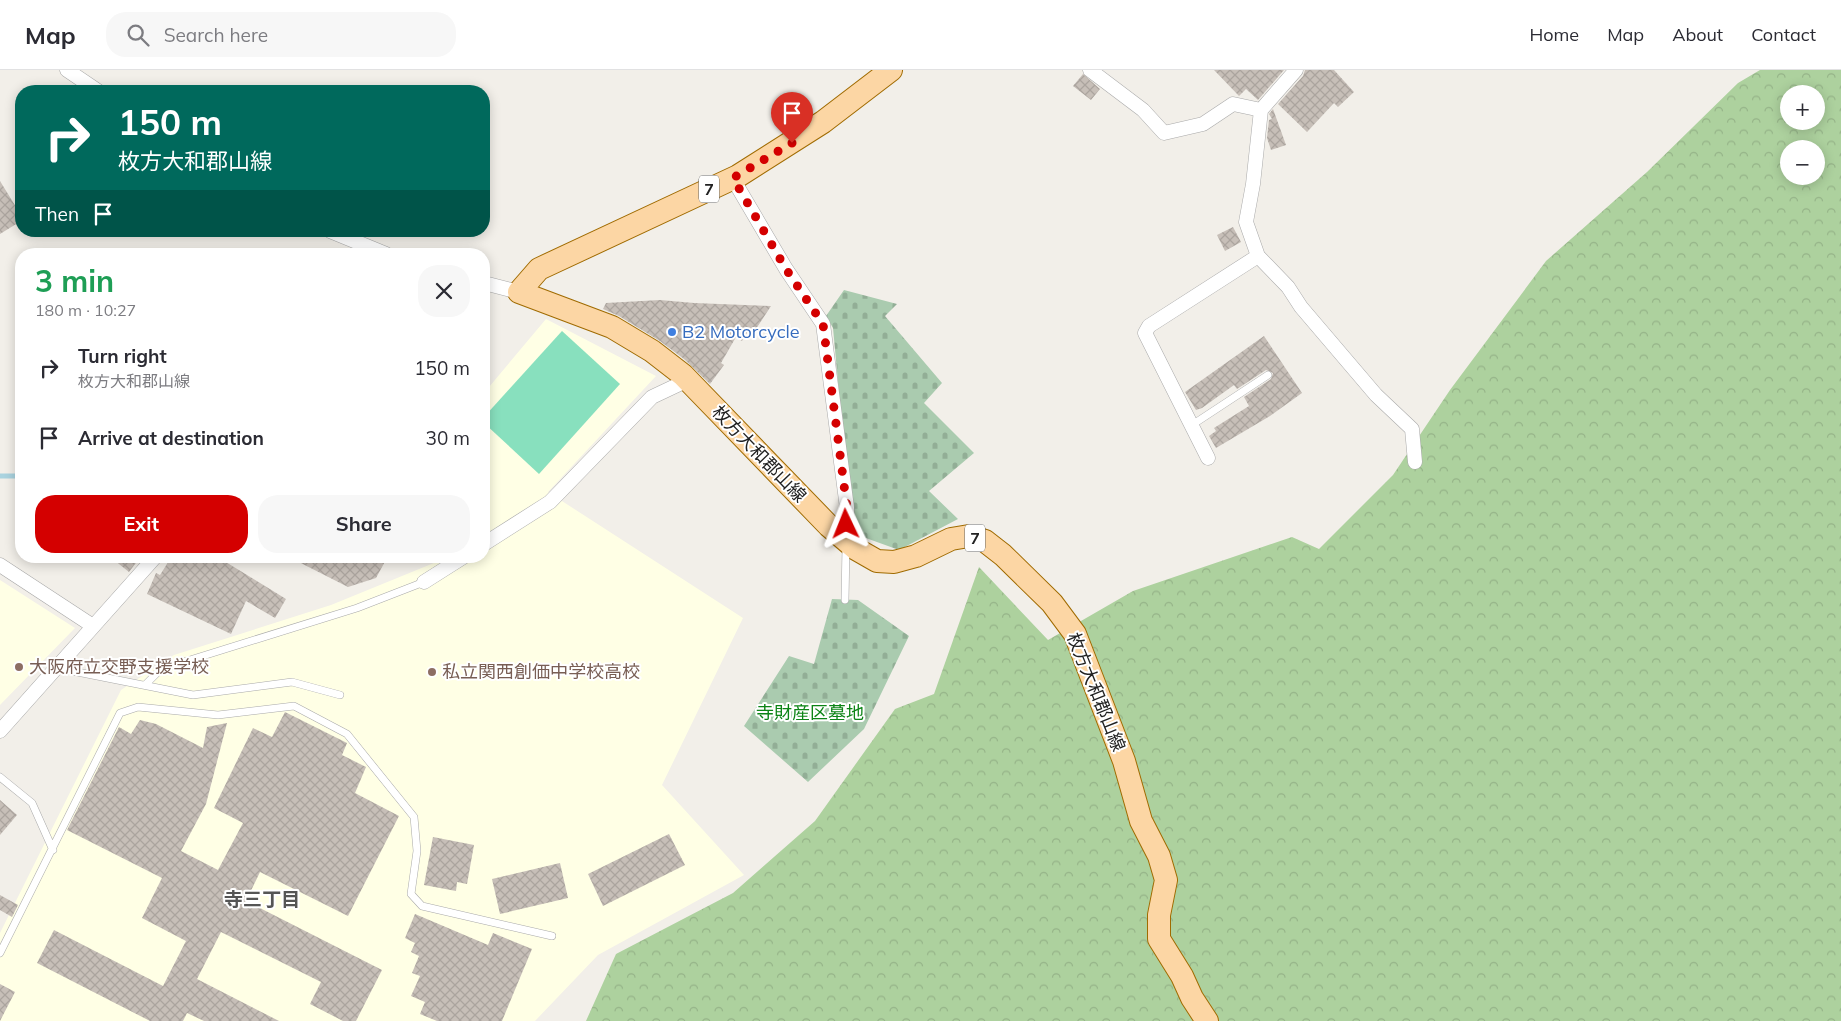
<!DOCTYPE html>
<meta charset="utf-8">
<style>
body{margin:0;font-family:Mulish,"Noto Sans JP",sans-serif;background:#f7f7f7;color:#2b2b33;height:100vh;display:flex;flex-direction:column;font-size:19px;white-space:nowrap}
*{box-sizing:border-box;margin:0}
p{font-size:16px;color:#7c7c81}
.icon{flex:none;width:28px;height:28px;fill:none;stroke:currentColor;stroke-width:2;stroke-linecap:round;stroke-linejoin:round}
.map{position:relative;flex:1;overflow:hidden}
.drawer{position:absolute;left:15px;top:178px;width:475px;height:315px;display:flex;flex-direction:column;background:#fff;border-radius:20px;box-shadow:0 2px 12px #0003}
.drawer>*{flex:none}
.banner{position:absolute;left:15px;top:15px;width:475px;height:152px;border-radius:20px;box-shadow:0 2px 12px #0003;background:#00695c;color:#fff;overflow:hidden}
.buttons{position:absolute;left:1780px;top:15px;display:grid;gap:10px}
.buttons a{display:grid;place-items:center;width:45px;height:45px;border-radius:50%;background:#fff;box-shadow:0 2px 12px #0003;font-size:25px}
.pin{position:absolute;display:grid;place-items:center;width:42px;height:42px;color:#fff;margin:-51px -21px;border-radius:50% 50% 50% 0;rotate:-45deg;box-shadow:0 0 5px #0007}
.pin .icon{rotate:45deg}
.me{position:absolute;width:55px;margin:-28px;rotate:358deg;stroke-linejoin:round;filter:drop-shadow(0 0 4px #0008)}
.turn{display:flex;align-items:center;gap:18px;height:105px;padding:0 20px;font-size:22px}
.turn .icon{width:65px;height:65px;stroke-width:2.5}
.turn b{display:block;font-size:35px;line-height:42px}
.then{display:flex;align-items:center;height:48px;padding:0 20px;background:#0003;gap:10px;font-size:19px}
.round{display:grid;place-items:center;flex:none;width:52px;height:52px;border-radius:20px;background:#f7f7f7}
.headline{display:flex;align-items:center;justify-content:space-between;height:85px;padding:0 20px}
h1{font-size:30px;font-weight:700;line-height:38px;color:#1e9e55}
.cta{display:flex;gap:10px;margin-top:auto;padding:10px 20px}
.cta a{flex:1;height:58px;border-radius:20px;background:#d40000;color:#fff;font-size:20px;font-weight:700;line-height:58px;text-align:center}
.cta a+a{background:#f7f7f7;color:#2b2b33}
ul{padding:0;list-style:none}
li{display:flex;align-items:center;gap:15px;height:70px;padding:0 20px}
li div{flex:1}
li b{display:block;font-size:19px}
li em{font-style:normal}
header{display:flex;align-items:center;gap:30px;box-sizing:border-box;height:70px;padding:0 25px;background:#fff;border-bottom:1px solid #e1e1e2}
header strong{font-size:24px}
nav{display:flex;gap:28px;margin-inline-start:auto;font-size:18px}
.search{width:350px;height:45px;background:#f7f7f7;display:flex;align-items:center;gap:12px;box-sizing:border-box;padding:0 18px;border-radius:20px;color:#7c7c81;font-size:19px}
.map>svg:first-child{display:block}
.education{fill:#ffffe5}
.forest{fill:url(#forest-crowns);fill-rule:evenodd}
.cemetery{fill:url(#cemetery-stones)}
.pitch{fill:#88e0be}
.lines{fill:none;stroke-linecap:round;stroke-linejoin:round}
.stream{stroke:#aad3df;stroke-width:5}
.building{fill:url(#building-cross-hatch)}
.lane-casing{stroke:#a9a9a9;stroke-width:8}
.street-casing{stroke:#a9a9a9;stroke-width:15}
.primary-casing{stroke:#a06b00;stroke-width:24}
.lane{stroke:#fff;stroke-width:7}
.street{stroke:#fff;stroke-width:14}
.primary{stroke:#fcd6a4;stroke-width:22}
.route{stroke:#d40000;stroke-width:9;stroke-dasharray:0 16.2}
.shop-dot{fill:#3f7fe0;stroke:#fff;stroke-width:2}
.education-dot{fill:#8d6e63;stroke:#fff;stroke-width:2}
.labels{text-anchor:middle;stroke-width:4;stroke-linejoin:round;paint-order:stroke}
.shield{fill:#fff;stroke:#646464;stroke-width:1}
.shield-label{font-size:16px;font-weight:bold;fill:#222}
.shop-label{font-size:18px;fill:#366cbe;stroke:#fff;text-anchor:start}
.street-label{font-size:18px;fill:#222;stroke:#fff}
.education-label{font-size:18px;fill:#785e54;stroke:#fff;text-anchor:start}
.park-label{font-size:18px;fill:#0c8416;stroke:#fff}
.neighbourhood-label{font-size:19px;font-weight:bold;fill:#555;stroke:#fff}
</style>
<header>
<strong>Map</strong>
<div class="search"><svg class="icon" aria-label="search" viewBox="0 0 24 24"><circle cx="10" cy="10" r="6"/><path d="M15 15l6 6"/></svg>Search here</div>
<nav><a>Home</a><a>Map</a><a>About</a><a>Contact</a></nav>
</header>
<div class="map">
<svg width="1841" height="951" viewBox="0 0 1841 951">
<defs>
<pattern id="forest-crowns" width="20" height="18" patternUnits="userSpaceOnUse" patternTransform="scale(1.25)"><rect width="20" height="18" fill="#add19e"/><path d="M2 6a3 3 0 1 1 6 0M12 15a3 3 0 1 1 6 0" fill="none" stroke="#95b388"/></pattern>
<pattern id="cemetery-stones" width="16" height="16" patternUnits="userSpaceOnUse" patternTransform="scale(1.25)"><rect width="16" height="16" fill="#aacbaf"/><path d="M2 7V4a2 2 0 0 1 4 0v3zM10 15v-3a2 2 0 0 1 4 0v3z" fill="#92ae96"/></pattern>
<pattern id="building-cross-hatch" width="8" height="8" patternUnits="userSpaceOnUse" patternTransform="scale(1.25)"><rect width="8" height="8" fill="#c7bfb8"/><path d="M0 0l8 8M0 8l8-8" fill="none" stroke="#aba49e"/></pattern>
</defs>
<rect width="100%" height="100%" fill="#f2efe9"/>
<path class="education" d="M 546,249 L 656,306 L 548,422 L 743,548 L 662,715 L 744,805 L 598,885 L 535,951 L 0,951 L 0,863 L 121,620 L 174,585 L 331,535 L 451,486 L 484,486 L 484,323 Z
M 0,510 L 75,558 L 0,635 Z"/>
<path class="forest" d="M 1760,0 L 1841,0 L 1841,951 L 586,951 L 616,884 L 733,823 L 815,751 L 895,639 L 934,624 L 979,497 L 1048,570 L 1133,521 L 1292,467 L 1319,479 L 1393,405 L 1450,320 L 1546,191 L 1647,102 L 1738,13 ZM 1789,24 L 1816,24 L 1816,51 L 1789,51 ZM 1789,79 L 1816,79 L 1816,106 L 1789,106 Z"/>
<path class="cemetery" d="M 844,220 L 897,234 L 885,246 L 942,313 L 924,333 L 974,383 L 929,421 L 958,449 L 899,480 L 852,463 L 833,258 L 826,246 Z
M 832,529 L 858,530 L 909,566 L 864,659 L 808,712 L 744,656 L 789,586 L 814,594 Z"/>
<path class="pitch" d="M 562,261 L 620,314 L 539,404 L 484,353 L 484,347 Z"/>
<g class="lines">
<path class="stream" d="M 0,406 L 21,406"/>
</g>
<path class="building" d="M 1214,0 L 1284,0 L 1258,30 L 1246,19 L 1239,26 Z
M 1305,0 L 1334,0 L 1354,22 L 1338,37 L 1334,33 L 1307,62 L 1278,34 L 1303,6 Z
M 1083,4 L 1100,19 L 1091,30 L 1073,16 Z
M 1273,39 L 1286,75 L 1271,80 L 1267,68 L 1269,50 L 1272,49 L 1269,44 Z
M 0,111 L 21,145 L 21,151 L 0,164 Z
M 1233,157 L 1241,172 L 1225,181 L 1217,165 Z
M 660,230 L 694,233 L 771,236 L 754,262 L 749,259 L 742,271 L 736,267 L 721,293 L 724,295 L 710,314 L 684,289 L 660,271 L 619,246 L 603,239 L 606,233 Z
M 1264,266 L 1302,323 L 1270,346 L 1216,378 L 1209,366 L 1216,361 L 1214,358 L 1249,336 L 1244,327 L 1271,309 L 1273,303 L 1266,300 L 1237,319 L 1234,315 L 1202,338 L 1196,340 L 1185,322 Z
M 109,486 L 141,486 L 129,502 Z
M 172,486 L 216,486 L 286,529 L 275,548 L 246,531 L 231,564 L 147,524 L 156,503 L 160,505 Z
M 287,486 L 388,486 L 376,508 L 348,517 Z
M 285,642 L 347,673 L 342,685 L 366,697 L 355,723 L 399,746 L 348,846 L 260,802 L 246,831 L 382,900 L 356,951 L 343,951 L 310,934 L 321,912 L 221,862 L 197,909 L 279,951 L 204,951 L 187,943 L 183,951 L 150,951 L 37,893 L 54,860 L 163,916 L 186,871 L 142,848 L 162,808 L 67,760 L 119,657 L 131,664 L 140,650 L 156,654 L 203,678 L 207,657 L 227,653 L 206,734 L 181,781 L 218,800 L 243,753 L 214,738 L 253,658 L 272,667 Z
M 0,730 L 17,745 L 0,765 Z
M 669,764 L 685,795 L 603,836 L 588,804 Z
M 433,767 L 474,775 L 467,814 L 457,812 L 456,821 L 424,815 Z
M 560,793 L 568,828 L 500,844 L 492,809 Z
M 0,825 L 18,835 L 12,847 L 0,840 Z
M 415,844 L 488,875 L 493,863 L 532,879 L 502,951 L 437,951 L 420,944 L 425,932 L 411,926 L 420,906 L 412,903 L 419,886 L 411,882 L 415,873 L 405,868 Z
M 0,914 L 15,922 L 0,951 Z"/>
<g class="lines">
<g class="lane-casing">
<path id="lane" d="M 1192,355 L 1268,305
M 845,530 L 846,476
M 57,598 L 193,625 L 292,612 L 340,625
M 145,615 L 161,599 L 357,538 L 424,512
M 0,707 L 32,733 L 53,780
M 0,883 L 120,643 L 138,637 L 218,645 L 294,636 L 347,664 L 414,747 L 417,781 L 411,824 L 422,836 L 552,866"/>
</g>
<g class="street-casing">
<path id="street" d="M 67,0 L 98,21
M 1090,0 L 1143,40 L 1164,63 L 1203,54 L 1233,34 L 1261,40
M 1296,0 L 1261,40 L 1253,114 L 1246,152 L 1258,186 L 1288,217 L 1301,237 L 1376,325 L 1412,359 L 1415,392
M 733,109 L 786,199 L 823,254 L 847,438 L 846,470
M 330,161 L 386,184
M 484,213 L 519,222
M 1208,388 L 1145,263 L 1149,256 L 1258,186
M 484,474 L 550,432 L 652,327 L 688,310
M 0,495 L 93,556
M 424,512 L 465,486
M 0,661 L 156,486"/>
</g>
<g class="primary-casing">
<path id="primary" d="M 891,0 L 823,52 L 738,106 L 539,199 L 519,222 L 612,257 L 652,281 L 683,305 L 829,456 L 856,479 L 877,491 L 894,492 L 916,486 L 951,469 L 969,466 L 985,471 L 1003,485 L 1052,533 L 1075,564 L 1124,691 L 1141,751 L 1159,786 L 1166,810 L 1159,845 L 1159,869 L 1182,906 L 1192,928 L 1207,951"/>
</g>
<use href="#lane" class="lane"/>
<use href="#street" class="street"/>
<use href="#primary" class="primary"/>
</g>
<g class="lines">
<path class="route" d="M 792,73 L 733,108 L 786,199 L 823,254 L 847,438 L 846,454"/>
</g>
<circle class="shop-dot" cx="672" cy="262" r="5"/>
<g class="education-dot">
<circle cx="19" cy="597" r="5"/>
<circle cx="432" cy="602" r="5"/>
</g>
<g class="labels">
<g class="shield">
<rect x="699" y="105.5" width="20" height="27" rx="4"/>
<rect x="965" y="454.5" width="20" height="27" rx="4"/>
</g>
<g class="shield-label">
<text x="709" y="125">7</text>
<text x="975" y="474">7</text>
</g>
<g class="shop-label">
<text x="682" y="268">B2 Motorcycle</text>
</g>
<g class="street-label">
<text transform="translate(759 384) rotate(46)" y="6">枚方大和郡山線</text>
<text transform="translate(1096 622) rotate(68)" y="6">枚方大和郡山線</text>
</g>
<g class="education-label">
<text x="29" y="603">大阪府立交野支援学校</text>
<text x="442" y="608">私立関西創価中学校高校</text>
</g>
<g class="park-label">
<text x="810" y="649">寺財産区墓地</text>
</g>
<g class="neighbourhood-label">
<text x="262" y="836">寺三丁目</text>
</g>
</g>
</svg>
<div class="buttons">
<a>+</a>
<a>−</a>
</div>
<div class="pin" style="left:792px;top:73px;background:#d93025"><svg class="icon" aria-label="arrive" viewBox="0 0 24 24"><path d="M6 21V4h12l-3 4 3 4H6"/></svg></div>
<svg class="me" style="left:846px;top:454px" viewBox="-20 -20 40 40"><path d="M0-17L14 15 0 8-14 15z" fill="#d40000" stroke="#fff" stroke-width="4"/></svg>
<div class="banner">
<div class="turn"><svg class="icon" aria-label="right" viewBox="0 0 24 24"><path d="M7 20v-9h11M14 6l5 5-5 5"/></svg><div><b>150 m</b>枚方大和郡山線</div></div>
<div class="then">Then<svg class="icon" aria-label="arrive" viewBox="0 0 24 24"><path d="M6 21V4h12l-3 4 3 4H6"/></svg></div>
</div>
<section class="drawer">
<div class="headline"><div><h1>3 min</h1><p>180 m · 10:27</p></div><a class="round"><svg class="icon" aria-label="close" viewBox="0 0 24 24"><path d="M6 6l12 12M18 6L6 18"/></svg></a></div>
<ul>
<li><svg class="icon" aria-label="right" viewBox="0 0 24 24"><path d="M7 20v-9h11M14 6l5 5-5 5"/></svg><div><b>Turn right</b><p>枚方大和郡山線</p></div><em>150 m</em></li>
<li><svg class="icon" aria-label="arrive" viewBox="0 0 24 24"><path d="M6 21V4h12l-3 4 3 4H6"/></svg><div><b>Arrive at destination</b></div><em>30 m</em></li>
</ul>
<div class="cta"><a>Exit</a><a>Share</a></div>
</section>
</div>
